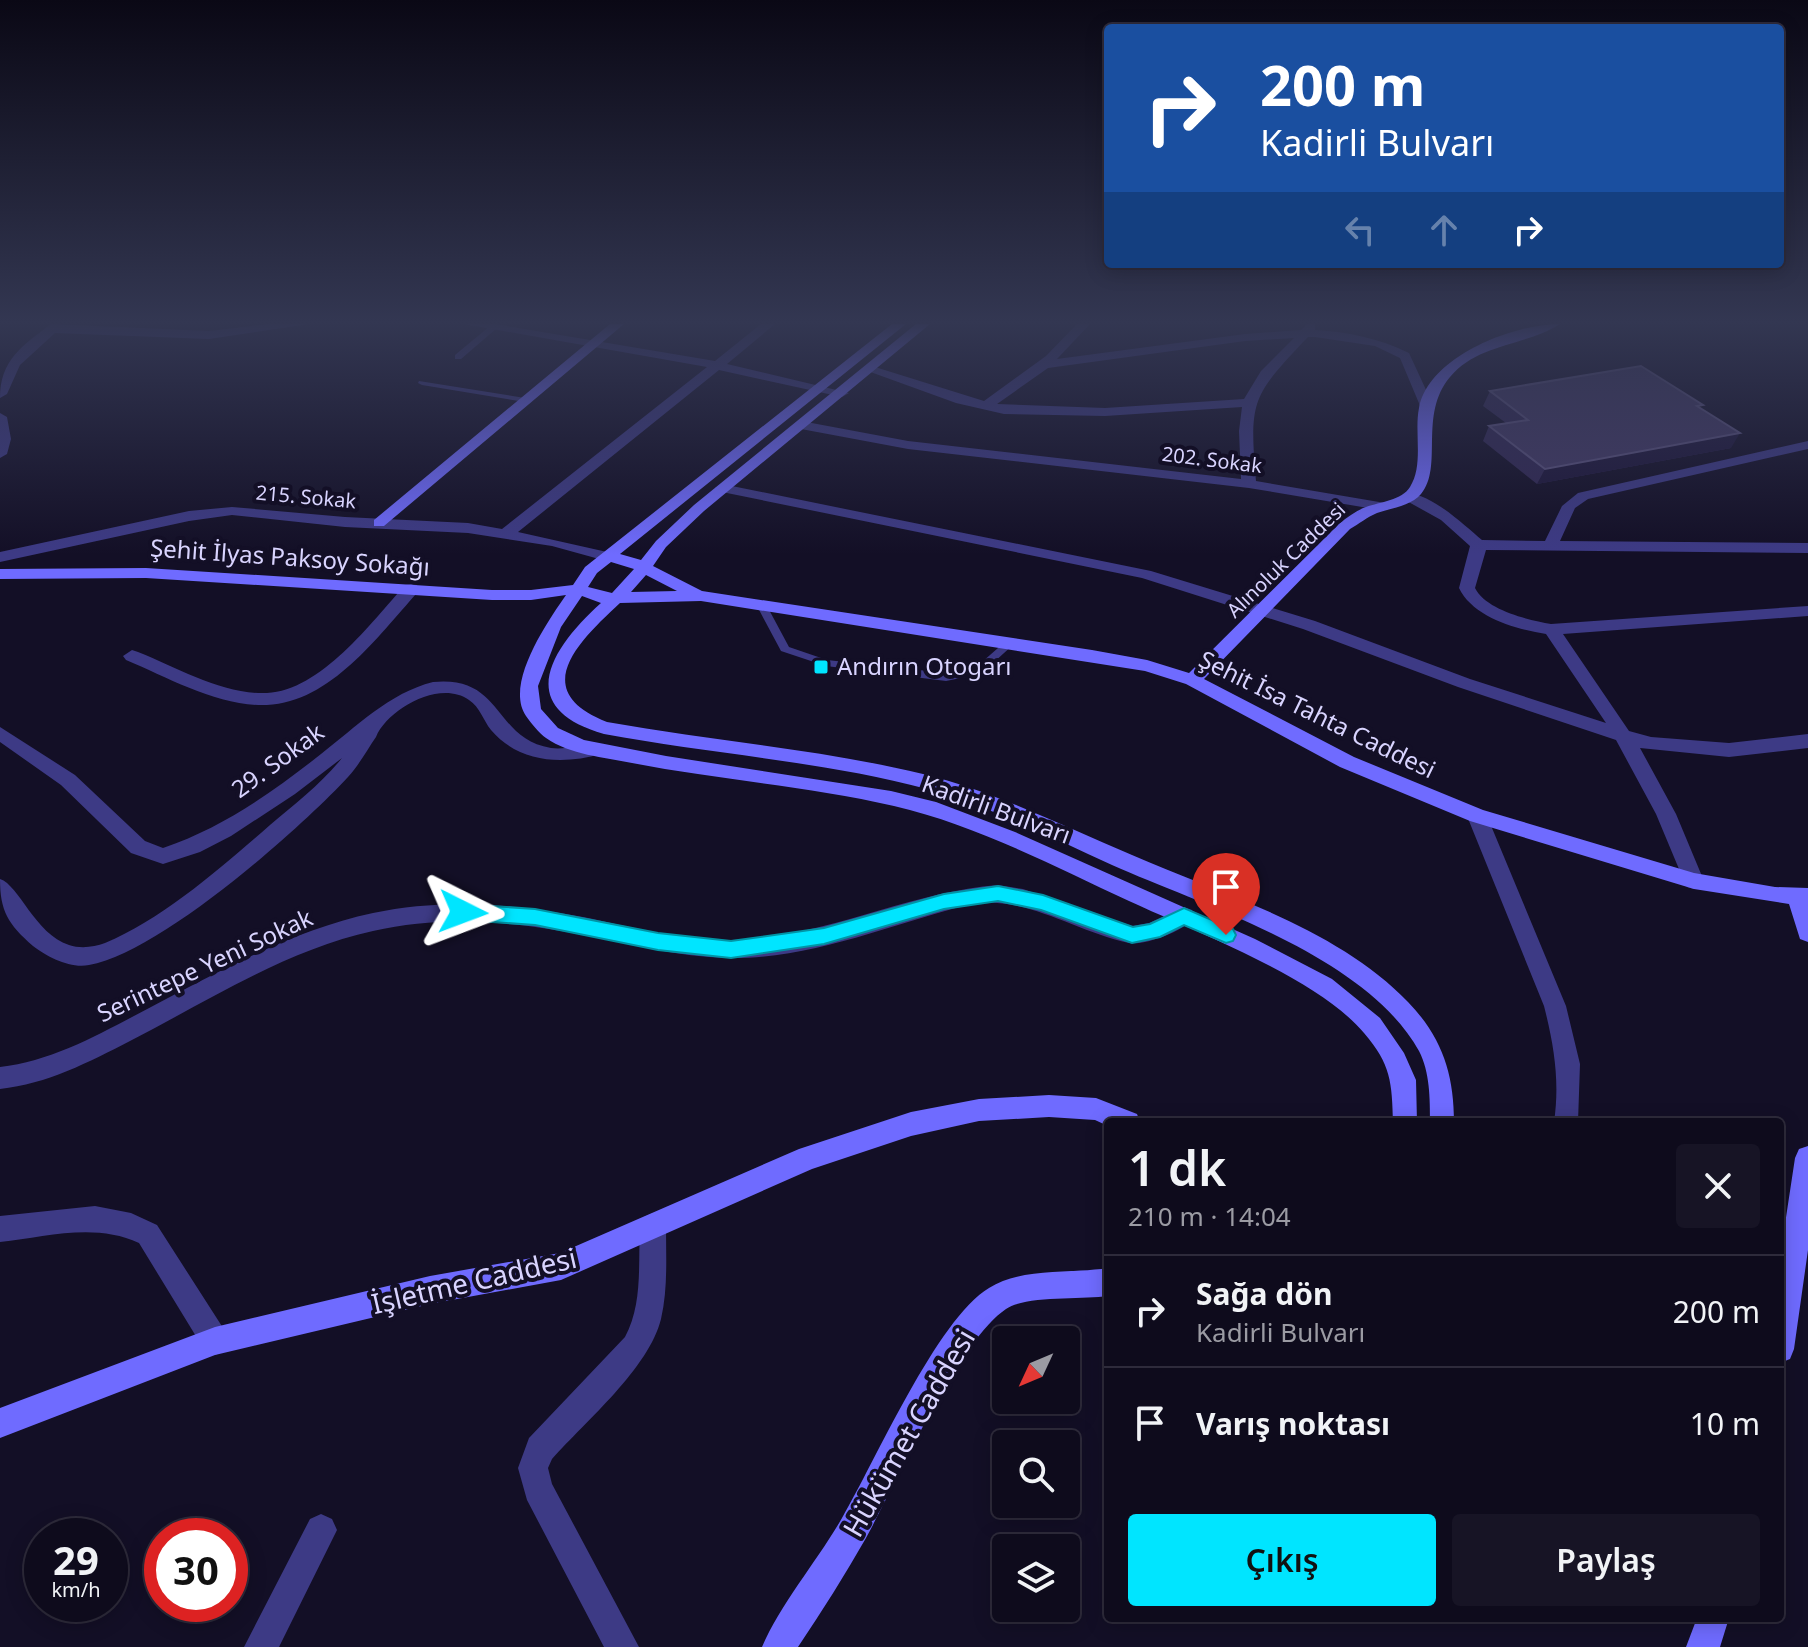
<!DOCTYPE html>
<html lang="tr">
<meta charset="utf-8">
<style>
body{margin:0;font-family:"Noto Sans",sans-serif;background:#171425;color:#f1f3f6;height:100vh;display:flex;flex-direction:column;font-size:30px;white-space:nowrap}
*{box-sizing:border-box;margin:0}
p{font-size:26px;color:#9b9ba3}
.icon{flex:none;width:44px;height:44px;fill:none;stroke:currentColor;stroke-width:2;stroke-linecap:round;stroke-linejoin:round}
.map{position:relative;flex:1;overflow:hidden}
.details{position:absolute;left:1104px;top:1118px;width:680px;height:504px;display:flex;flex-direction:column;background:#0e0b1c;border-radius:8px;box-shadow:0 4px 20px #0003,0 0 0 2px #2e2b3b}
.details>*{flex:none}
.banner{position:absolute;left:1104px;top:24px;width:680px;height:244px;border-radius:8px;box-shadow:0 4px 20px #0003,0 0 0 2px #2e2b3b;background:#1a4fa0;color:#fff;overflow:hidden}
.needle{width:52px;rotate:226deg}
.fabs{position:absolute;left:992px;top:1326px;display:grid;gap:16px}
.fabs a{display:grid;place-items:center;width:88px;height:88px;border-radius:8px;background:#0e0b1c;box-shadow:0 4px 20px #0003,0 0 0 2px #2e2b3b;font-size:40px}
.speed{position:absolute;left:24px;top:1518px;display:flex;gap:16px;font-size:40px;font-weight:700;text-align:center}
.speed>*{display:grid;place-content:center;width:104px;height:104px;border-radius:50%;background:#0e0b1c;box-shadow:0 4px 20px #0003,0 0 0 2px #2e2b3b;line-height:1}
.speed small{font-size:20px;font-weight:400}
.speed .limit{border:12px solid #d22;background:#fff;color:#111}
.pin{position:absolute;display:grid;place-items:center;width:68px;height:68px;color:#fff;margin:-82px -34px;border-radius:50% 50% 50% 0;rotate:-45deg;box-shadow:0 0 8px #0007}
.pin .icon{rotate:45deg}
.me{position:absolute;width:88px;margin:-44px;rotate:93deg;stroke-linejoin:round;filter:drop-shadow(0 0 6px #0008)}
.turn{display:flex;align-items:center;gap:28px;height:168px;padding:0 24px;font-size:36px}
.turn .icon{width:104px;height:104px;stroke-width:2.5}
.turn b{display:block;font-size:56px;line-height:68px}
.lanes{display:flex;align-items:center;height:76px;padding:0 24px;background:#0003;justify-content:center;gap:40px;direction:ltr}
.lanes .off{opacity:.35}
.round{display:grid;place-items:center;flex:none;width:84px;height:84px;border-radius:8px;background:#171425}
.head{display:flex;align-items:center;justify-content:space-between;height:136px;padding:0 24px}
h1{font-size:48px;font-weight:600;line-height:60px}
.button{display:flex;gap:16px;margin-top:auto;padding:16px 24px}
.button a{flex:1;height:92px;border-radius:8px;background:#00e5ff;color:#111;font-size:32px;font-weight:600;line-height:92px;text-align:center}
.button a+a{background:#171425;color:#f1f3f6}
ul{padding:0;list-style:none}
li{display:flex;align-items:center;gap:24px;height:112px;padding:0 24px;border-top:2px solid #2e2b3b}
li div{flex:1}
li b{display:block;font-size:30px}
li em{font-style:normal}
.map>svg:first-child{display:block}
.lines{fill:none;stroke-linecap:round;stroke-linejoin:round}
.lane{fill:#3d3a85;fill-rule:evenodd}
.street{fill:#3d3a85;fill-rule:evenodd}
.secondary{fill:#6f6bff;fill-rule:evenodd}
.wall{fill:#312854}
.shaded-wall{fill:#1d163a}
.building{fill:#433a66;stroke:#5a527e;stroke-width:2}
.route{fill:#00e5ff;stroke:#0095a6;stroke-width:2}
.poi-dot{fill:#00e5ff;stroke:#130f26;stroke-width:3}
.labels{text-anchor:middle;stroke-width:8;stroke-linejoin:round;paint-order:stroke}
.far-street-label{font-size:20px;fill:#d9d4ff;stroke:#130f26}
.street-label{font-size:24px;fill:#d9d4ff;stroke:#130f26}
.poi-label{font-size:24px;fill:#d9d4ff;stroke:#130f26;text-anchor:start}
.near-street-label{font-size:28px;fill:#d9d4ff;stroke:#130f26}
</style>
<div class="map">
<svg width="1808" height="1647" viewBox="0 0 1808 1647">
<rect width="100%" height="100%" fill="#130f26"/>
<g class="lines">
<path class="lane" d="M 490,326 L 497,328 L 461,359 L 455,359 L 455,355 Z
M 419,381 L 525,398 L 529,400 L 525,402 L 422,385 L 418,383 Z
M 762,603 L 767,606 L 789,647 L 827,660 L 946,673 L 974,669 L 1006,641 L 1014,641 L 1015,643 L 981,674 L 946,681 L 826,666 L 781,651 L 757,606 Z"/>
<path class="street" d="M 51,324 L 209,331 L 268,324 L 309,324 L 209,339 L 55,333 L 20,365 L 7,394 L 0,398 C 0,360 22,346 51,324 Z
M 464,324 L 495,324 L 715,361 L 761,324 L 775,324 L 727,364 L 849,393 L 842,397 L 719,370 L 518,532 L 616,554 L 618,557 L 610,562 L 552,546 L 468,533 L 345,527 L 232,515 L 189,521 L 0,562 L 0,552 L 189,511 L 232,507 L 345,517 L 468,523 L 502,529 L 707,367 Z
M 1077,324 L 1090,324 L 1057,359 L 1245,334 L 1301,330 L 1307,324 L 1315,324 L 1315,330 C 1349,332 1378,338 1409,353 L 1433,405 L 1421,408 L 1400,358 L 1375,346 L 1315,337 L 1308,337 C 1252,396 1249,399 1256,481 L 1385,503 L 1387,506 L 1380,510 L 1249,488 L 908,449 L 801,429 L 794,425 L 801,421 L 908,441 L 1241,479 L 1239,431 L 1242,407 L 1105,416 L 1004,414 L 956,403 L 865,370 L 875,367 L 984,401 L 1046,356 ZM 1294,338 L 1261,371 L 1244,399 L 1105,408 L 997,404 L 1048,368 L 1245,341 Z
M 0,413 L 7,417 L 11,439 L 7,454 L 0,458 Z
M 1808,441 L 1808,449 L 1588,499 L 1575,508 L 1560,541 L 1808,543 L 1808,553 L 1486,550 L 1475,588 C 1486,610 1528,620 1551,624 L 1808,606 L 1808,616 L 1563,634 L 1629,731 L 1651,737 L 1729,743 L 1808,734 L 1808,748 L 1729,757 L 1640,748 L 1676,814 L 1704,881 L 1701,887 L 1694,889 L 1687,887 L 1684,881 L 1656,814 L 1616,740 L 1458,687 L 1303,629 L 1142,578 L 722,492 L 715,488 L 722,484 L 1151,571 L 1315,621 L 1470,679 L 1606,723 L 1546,634 C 1515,629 1473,617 1459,588 L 1470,546 L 1441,520 L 1405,500 L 1405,494 C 1428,490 1465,526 1482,540 L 1545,541 L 1562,506 L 1578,493 Z
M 411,584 L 417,585 L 417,593 C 378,636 331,702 267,705 C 219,707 169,678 126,660 L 123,656 L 132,650 L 138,652 C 178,668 223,695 267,693 C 320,691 372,622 405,585 Z
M 433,682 C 504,675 493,739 551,748 C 565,750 580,745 594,742 L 603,749 L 601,754 C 562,765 519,763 491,730 C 483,720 480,707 469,700 C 439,679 387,710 376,737 C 367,750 359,765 348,777 C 298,831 159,953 89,965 C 71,969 47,957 33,946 C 8,924 0,911 0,879 C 19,885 35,934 69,945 C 81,949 94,947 105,943 C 163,919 223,866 270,825 C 295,804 322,783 342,758 L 295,794 L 231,836 L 200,852 L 163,864 L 131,853 L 61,785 L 0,742 L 0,727 L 75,775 L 145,841 L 163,848 C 222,828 273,792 321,754 C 356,727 389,693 433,682 Z
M 1477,809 L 1484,811 L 1487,816 L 1566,1006 L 1580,1064 L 1578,1122 L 1554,1122 C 1560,1082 1554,1045 1544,1006 L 1467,816 L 1470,811 Z
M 998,885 L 1023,889 L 1132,926 L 1149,923 L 1184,907 L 1192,910 L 1195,916 C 1188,930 1144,946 1129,943 C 1075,931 1031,898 975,903 C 893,923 812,960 727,958 C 679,957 631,944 583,935 C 513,921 443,915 373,931 C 286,950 208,1001 130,1041 C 89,1062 47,1084 0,1089 L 0,1067 C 54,1061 103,1032 151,1007 C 222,970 294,930 373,913 C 443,898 513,904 583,917 C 632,927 682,941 732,940 C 825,938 907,892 998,885 Z
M 95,1206 L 131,1213 L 157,1225 L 225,1331 L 229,1341 L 225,1351 L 215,1355 L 205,1351 L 139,1243 C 95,1222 45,1237 0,1242 L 0,1216 Z
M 653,1213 L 662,1217 L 666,1226 C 666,1257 668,1289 661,1319 C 649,1368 586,1421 552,1459 L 548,1468 L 552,1484 L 639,1647 L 604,1647 L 527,1500 L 518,1468 L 529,1438 L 625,1337 C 643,1304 638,1263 640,1226 L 644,1217 Z
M 321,1514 L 332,1519 L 337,1530 L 279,1647 L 244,1647 L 310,1519 Z"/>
<path class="secondary" d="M 610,324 L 624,324 L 384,526 L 374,526 L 374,520 Z
M 892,324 L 906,324 L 620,554 L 641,560 L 656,541 L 694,505 L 916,324 L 930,324 L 704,511 L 666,547 L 653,566 L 702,591 L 1092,650 L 1147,660 L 1189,673 L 1340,523 C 1348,517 1357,510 1366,507 C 1380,502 1402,500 1410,487 C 1424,465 1414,432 1419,408 C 1429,356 1514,324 1560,324 C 1526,346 1478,343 1450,377 C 1418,415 1444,467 1421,494 C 1411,506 1391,508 1377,513 C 1367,517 1359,524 1350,529 L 1204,679 L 1354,757 L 1483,810 L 1694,873 L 1775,887 L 1808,888 L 1808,942 L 1800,939 L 1789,904 L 1694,889 L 1470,821 L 1340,767 L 1186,684 L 1145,671 L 701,601 L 620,603 C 579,641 527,691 607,722 C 712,741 820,749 923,774 C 996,792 1063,826 1132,855 C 1222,894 1339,929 1408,1002 C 1442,1037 1454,1074 1454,1122 L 1430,1122 C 1430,1099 1430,1072 1419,1051 C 1366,956 1207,907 1112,865 C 1051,837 991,807 927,789 C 822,761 711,754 604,734 C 513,708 550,649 601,603 L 582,596 L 561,627 L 538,686 L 541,709 L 558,728 L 584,740 L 666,756 L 891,791 L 936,802 L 1015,832 L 1255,939 L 1332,979 L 1380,1018 L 1404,1053 L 1416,1080 L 1417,1122 L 1393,1122 C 1392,1083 1391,1064 1364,1033 C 1318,978 1196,932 1129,901 C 1053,866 976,825 894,806 C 808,786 719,780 632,763 C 604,757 570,755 546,738 C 539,733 531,723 526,716 C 504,684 548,621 566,595 L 531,600 L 492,600 L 146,578 L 0,579 L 0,569 L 146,568 L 492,590 L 531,590 L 573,585 L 585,567 ZM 611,562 L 634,569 L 612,593 L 588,587 L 597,573 ZM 646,575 L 677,591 L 631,592 Z
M 1049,1095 L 1096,1098 L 1137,1114 L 1140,1122 L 1108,1122 L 1108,1126 L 1095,1120 L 1049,1117 L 979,1121 L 911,1136 L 812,1169 L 561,1280 L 430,1304 L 215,1355 L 0,1438 L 0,1408 L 215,1327 L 430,1276 L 560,1253 L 799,1149 L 911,1112 L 979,1099 Z
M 1808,1146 L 1808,1250 L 1794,1349 L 1790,1359 L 1780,1363 L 1780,1257 L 1795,1158 L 1799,1149 Z
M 1108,1268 L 1108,1296 C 1082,1300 1027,1295 1006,1309 C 957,1342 897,1482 866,1538 C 845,1575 822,1611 798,1647 L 762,1647 C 781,1603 818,1560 842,1518 C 875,1462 937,1319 989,1288 C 1022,1267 1070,1274 1108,1268 Z
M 1697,1618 L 1729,1618 L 1720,1647 L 1686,1647 Z"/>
</g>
<path class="wall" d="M 1490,391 L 1701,408 L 1731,448 L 1537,484 L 1483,441 L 1489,426 L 1506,423 L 1483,406 Z"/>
<path class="shaded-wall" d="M 1740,433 L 1731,448 L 1537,484 L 1545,469 Z"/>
<path class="building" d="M 1641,366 L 1703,405 L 1697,406 L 1740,433 L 1545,469 L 1489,426 L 1528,420 L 1490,391 Z"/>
<linearGradient id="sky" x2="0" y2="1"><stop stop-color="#0a0815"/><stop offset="0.58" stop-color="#333752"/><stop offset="1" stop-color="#333752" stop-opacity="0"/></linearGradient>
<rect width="1808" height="555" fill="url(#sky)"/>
<path class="route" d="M 998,886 L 1043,895 L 1133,927 L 1150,924 L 1184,908 L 1233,929 L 1236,935 L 1233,941 L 1226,943 L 1184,925 L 1160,937 L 1132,943 L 1041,910 L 998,901 L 944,909 L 824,944 L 731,958 L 658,950 L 535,925 L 463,920 L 456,918 L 453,912 L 456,906 L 463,904 L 535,909 L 658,933 L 731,941 L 824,928 L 944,894 Z"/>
<rect class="poi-dot" x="813" y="659" width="16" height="16" rx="4"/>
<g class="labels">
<g class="far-street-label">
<text transform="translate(1212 460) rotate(7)" y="7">202. Sokak</text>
<text transform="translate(306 497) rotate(5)" y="7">215. Sokak</text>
<text transform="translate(1286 560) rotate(-44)" y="7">Alınoluk Caddesi</text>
</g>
<g class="street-label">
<text transform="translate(290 558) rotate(4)" y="8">Şehit İlyas Paksoy Sokağı</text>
<text transform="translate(1317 715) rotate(26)" y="8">Şehit İsa Tahta Caddesi</text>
<text transform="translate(278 761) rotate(-36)" y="8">29. Sokak</text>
<text transform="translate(996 810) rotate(20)" y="8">Kadirli Bulvarı</text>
<text transform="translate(205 966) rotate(-25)" y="8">Serintepe Yeni Sokak</text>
</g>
<g class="poi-label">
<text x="837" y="675">Andırın Otogarı</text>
</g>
<g class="near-street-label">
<text transform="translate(474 1281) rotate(-13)" y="10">İşletme Caddesi</text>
<text transform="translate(909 1433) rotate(-60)" y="10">Hükümet Caddesi</text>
</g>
</g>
</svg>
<div class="fabs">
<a><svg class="needle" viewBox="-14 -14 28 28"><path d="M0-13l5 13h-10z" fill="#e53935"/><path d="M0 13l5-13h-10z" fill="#9b9ba3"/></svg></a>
<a><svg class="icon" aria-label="search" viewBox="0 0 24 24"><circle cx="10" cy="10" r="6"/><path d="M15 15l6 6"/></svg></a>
<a><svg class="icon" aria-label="layers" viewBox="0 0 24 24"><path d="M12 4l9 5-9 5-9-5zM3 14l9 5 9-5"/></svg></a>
</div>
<div class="speed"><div>29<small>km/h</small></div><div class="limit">30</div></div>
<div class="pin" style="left:1226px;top:935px;background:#d93025"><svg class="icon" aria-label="arrive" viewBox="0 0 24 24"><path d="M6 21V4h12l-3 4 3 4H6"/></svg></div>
<svg class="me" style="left:463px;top:912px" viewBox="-20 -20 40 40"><path d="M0-17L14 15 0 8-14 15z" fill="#00e5ff" stroke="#fff" stroke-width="4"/></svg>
<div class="banner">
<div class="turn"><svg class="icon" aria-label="right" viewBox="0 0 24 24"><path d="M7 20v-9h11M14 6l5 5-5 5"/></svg><div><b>200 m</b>Kadirli Bulvarı</div></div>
<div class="lanes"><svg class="icon off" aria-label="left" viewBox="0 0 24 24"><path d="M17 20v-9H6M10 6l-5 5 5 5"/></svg><svg class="icon off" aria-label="ahead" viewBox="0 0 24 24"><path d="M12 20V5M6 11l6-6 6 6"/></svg><svg class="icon" aria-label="right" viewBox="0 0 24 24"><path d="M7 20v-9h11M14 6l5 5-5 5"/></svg></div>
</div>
<section class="details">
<div class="head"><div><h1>1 dk</h1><p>210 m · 14:04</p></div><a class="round"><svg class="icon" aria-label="close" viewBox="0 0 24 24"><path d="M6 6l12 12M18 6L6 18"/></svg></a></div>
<ul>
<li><svg class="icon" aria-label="right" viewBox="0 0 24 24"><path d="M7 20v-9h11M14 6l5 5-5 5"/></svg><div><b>Sağa dön</b><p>Kadirli Bulvarı</p></div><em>200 m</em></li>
<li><svg class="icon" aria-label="arrive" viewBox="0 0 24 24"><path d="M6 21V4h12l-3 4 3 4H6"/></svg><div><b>Varış noktası</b></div><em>10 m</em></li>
</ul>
<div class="button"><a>Çıkış</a><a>Paylaş</a></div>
</section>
</div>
